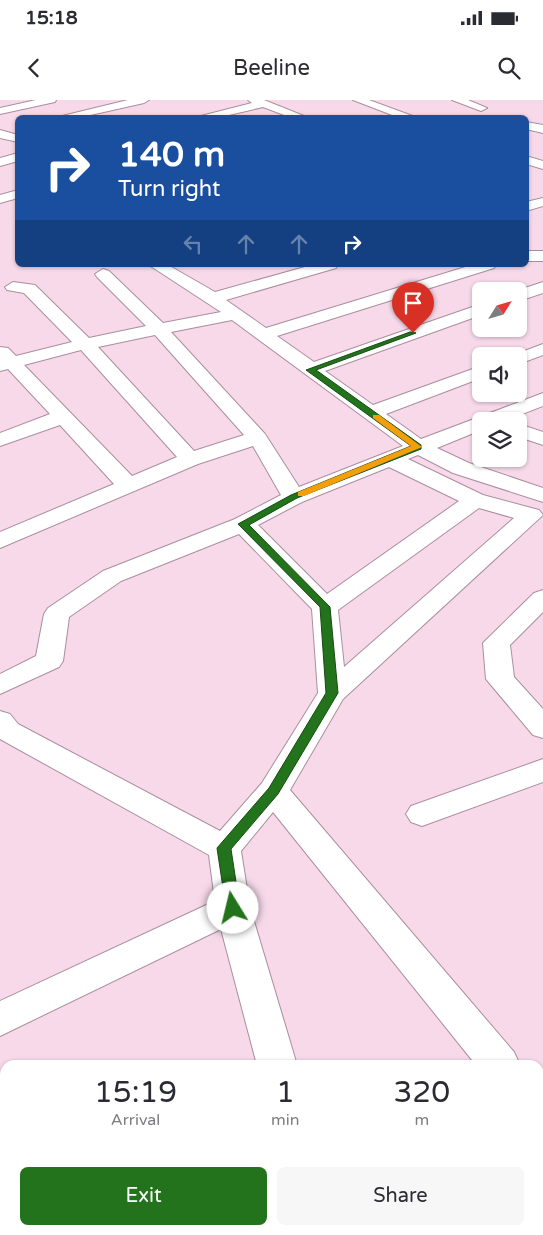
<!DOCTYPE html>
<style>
body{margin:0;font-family:"Varela Round",sans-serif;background:#f7f7f7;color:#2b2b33;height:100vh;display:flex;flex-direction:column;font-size:19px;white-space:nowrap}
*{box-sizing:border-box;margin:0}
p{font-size:16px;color:#7c7c81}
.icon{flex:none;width:28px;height:28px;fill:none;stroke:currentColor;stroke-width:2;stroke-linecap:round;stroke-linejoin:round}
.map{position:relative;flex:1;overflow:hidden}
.sheet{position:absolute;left:0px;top:960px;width:544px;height:175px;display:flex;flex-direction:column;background:#fff;border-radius:15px 15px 0 0;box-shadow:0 1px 4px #0004}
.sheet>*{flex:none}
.top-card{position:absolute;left:15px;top:15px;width:514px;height:152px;border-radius:8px;box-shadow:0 1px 4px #0004;background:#1a4fa0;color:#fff;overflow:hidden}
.needle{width:32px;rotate:53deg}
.tools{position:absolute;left:472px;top:182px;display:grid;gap:10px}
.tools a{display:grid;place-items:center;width:55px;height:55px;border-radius:8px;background:#fff;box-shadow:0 1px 4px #0004;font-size:25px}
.pin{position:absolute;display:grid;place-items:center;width:42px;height:42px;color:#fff;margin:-51px -21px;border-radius:50% 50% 50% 0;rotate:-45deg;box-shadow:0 0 5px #0007}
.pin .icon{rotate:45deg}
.me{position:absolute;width:55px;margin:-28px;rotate:351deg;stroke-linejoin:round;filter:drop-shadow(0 0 4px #0008)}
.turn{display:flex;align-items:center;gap:18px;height:105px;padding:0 20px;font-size:22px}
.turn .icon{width:65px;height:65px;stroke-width:2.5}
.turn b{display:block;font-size:35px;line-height:42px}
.lanes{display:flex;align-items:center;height:48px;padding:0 20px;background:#0003;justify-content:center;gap:25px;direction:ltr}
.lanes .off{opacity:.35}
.eta{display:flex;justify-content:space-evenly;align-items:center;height:85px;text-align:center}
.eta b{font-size:30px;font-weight:600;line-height:35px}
.action{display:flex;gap:10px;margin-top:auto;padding:10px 20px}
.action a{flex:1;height:58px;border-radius:8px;background:#22731b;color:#fff;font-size:20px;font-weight:600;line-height:58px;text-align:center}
.action a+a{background:#f7f7f7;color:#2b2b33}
.status{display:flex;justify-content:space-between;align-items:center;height:35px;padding:0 25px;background:#fff;direction:ltr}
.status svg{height:14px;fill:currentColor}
header{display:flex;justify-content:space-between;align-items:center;height:65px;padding:0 20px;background:#fff;font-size:22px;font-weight:600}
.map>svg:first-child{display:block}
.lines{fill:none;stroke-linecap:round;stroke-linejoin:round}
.street-casing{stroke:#aa8e9e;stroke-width:2}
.street{fill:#fff;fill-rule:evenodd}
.route{fill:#22731b;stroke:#164b12}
.slow{fill:#f59e0b}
</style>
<div class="status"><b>15:18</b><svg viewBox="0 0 49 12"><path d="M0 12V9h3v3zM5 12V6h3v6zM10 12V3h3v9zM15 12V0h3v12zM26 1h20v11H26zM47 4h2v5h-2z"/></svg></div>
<header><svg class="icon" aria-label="back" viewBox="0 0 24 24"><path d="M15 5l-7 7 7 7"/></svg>Beeline<svg class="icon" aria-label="search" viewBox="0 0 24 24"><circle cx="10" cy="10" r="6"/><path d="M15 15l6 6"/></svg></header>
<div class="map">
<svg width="543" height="1135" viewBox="0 0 543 1135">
<rect width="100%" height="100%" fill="#f7d9ea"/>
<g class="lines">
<g class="street-casing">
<path id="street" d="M 36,0 L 56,0 L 55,2 L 0,14 L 0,8 Z
M 128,0 L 149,0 L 144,3 L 77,18 L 54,18 Z
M 248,0 L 264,0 L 309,18 L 292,18 L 263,7 L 216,18 L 193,18 L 252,3 Z
M 353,0 L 369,0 L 418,18 L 400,18 Z
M 452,0 L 468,0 L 487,8 L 481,11 Z
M 526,22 L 543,25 L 543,33 L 526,29 Z
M 0,30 L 18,35 L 18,42 L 0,38 Z
M 18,53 L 18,61 L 0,66 L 0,58 Z
M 526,56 L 543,61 L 543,69 L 526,64 Z
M 18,90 L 18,98 L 0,103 L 0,95 Z
M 543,98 L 543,106 L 526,111 L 526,102 Z
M 526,151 L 543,151 L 543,161 L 526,161 Z
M 149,165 L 168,165 L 215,192 L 312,165 L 338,165 L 336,168 L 226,200 L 266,228 L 472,165 L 496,165 L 494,168 L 277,236 L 314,262 L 481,204 L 481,215 L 325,271 L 373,305 L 481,266 L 481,278 L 386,314 L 421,339 L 543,293 L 543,306 L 504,321 L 481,321 L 481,330 L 437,348 L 469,363 L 543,388 L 543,402 L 453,373 L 418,355 L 408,359 L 483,395 L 539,410 L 543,415 L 343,599 L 290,690 L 514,952 L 520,965 L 476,965 L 273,712 L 241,751 L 250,808 L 297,965 L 257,965 L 221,829 L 0,936 L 0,901 L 215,801 L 209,755 L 0,639 L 0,611 L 10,614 L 18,624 L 220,731 L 262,683 L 318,593 L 312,509 L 239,434 L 121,481 L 69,517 L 63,561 L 59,567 L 0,594 L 0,574 L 36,556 L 44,514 L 48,508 L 103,471 L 235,419 L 281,395 L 253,346 L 198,364 L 0,448 L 0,432 L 114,384 L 60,325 L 0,346 L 0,333 L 50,314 L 8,269 L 0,271 L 0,247 L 8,248 L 16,256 L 72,242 L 24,193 L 7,190 L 5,187 L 13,182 L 35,185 L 89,238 L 146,226 L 97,177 L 95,174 L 103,169 L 109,171 L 163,223 L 221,212 ZM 232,220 L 403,346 L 299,387 L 265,334 L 171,232 ZM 155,235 L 244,335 L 194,351 L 98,247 ZM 81,250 L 177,357 L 132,376 L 24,265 ZM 389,367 L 459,401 L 327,494 L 258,425 L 302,402 ZM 479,408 L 514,418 L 344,567 L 338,510 Z
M 543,182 L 543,193 L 519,201 L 519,191 L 516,191 Z
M 543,244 L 543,255 L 519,264 L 519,256 L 511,256 Z
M 519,324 L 543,332 L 543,345 L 519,337 Z
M 543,490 L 543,512 L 510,545 L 514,577 L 543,609 L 543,638 L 533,635 L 486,579 L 483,543 L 534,493 Z
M 543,659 L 543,682 L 422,726 L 411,722 L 406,714 L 411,706 Z
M 539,993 L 543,994 L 543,1037 L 539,1036 Z
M 5,1084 L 5,1128 L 0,1129 L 0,1085 Z
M 300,1130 L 344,1130 L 346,1135 L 302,1135 Z"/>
</g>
<use href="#street" class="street"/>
</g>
<path class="route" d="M 410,232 L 416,233 L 316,270 L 421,345 L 421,349 L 297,398 L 249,425 L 330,507 L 338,593 L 278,694 L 231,749 L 240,808 L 238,812 L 228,812 L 226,808 L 217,748 L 269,688 L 326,593 L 320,507 L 238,424 L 291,395 L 411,346 L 306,270 Z"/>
<path class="slow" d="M 373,315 L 379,315 L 422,347 L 304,396 L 298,396 L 298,392 L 411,346 L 373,318 Z"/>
</svg>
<div class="tools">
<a><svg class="needle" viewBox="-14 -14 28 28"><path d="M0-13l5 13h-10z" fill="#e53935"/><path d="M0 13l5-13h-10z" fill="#7c7c81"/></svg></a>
<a><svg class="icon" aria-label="sound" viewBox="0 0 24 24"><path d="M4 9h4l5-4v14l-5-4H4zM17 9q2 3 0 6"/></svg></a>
<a><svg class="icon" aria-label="layers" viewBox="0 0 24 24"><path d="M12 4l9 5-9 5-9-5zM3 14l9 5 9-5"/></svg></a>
</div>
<div class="pin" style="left:413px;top:233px;background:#d93025"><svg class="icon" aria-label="arrive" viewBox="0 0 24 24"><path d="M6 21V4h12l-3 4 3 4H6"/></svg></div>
<svg class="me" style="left:233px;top:808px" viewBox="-20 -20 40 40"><circle r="19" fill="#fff"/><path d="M0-13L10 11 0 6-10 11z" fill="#22731b"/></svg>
<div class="top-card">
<div class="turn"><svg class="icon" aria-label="right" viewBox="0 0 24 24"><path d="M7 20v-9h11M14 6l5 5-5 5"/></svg><div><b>140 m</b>Turn right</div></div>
<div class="lanes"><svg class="icon off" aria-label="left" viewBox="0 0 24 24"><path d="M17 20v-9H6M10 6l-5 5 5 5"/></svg><svg class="icon off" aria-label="ahead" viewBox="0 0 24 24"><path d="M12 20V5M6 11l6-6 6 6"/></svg><svg class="icon off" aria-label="ahead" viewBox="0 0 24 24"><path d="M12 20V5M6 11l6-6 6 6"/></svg><svg class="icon" aria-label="right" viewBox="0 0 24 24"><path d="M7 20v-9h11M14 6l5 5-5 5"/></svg></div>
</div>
<section class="sheet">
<div class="eta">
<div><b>15:19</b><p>Arrival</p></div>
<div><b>1</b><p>min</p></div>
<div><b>320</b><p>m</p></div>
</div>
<div class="action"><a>Exit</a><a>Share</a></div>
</section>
</div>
